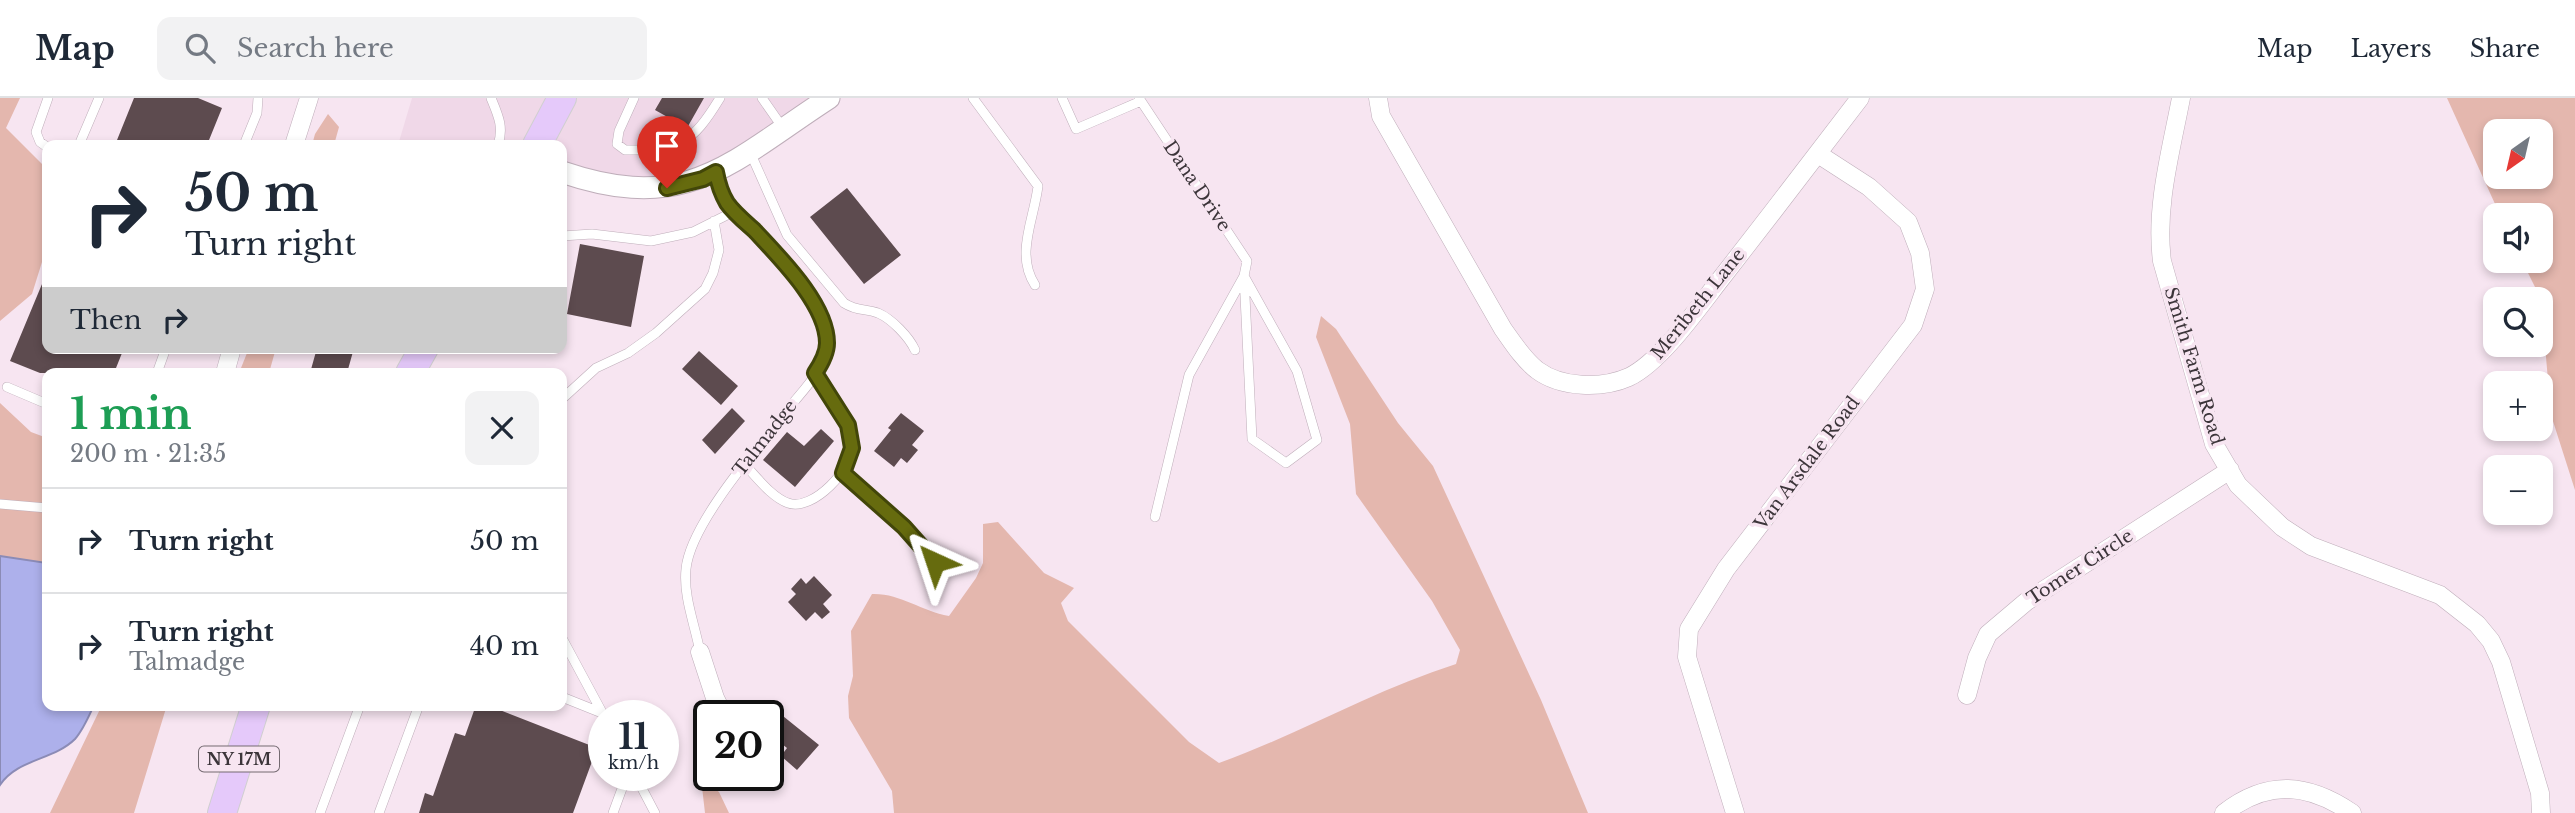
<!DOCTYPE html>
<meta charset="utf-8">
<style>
body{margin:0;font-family:"Libre Baskerville",serif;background:#f2f2f3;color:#1f2937;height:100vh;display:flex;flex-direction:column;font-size:26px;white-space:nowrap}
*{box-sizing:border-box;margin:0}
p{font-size:23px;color:#747a83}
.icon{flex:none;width:38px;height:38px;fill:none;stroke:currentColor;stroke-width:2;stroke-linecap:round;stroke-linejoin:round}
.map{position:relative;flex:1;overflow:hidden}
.side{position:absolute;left:42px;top:270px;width:525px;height:343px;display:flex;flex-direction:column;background:#fff;border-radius:14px;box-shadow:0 4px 10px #0003}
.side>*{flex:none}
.guide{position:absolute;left:42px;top:42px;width:525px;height:214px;border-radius:14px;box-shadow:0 4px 10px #0003;background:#fff;color:#1f2937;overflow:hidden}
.needle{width:46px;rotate:214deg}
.tools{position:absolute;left:2483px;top:21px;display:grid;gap:14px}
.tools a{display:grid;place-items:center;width:70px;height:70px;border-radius:14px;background:#fff;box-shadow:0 4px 10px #0003;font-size:35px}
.speed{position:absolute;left:588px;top:602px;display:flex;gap:14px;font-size:35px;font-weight:700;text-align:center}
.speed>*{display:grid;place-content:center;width:91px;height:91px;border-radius:50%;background:#fff;box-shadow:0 4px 10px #0003;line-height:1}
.speed small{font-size:18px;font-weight:400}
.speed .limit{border:4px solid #111;border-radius:10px;background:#fff;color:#111}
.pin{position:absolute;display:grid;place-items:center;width:60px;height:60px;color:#fff;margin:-72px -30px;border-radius:50% 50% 50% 0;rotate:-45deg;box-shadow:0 0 7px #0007}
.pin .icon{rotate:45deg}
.me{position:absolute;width:77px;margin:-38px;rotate:318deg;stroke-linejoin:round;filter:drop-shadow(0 0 5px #0008)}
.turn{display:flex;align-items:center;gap:24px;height:147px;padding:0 28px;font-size:32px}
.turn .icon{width:91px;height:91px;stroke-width:2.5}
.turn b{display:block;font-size:49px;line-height:60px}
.then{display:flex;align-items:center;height:66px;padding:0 28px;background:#0003;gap:14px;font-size:26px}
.round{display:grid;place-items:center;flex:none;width:74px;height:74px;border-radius:14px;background:#f2f2f3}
.headline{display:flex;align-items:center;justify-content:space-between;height:119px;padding:0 28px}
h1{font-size:42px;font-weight:700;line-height:52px;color:#1e9e55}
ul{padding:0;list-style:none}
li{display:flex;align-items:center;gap:21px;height:105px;padding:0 28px;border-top:2px solid #e0e1e3}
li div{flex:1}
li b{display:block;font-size:26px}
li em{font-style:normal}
header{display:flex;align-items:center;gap:42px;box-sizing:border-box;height:98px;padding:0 35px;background:#fff;border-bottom:2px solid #e0e1e3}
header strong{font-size:33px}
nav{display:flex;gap:38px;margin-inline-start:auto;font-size:24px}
.search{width:490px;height:63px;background:#f2f2f3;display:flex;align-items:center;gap:18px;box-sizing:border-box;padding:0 24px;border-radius:14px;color:#747a83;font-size:26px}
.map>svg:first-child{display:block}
.built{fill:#f0d8e8}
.green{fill:#e4b7ae;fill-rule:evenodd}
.water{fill:#adb0eb;stroke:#8b8bb6;stroke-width:2}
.building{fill:#5d4b4f}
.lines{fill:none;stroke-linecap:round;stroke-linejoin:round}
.service-casing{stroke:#bfaeba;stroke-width:10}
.minor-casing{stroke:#bfaeba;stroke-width:19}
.tertiary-casing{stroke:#bfaeba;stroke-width:23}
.primary-casing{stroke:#d0cfd0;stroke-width:30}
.service{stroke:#fff;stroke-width:9}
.minor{stroke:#fff;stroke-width:18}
.tertiary{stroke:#fff;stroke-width:21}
.primary{stroke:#e5c9fa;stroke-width:28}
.route-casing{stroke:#424609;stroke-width:18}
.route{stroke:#666b0e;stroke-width:12}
.labels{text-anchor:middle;stroke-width:7;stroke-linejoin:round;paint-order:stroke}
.shield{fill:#f7e5f1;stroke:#746a71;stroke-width:2}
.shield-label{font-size:16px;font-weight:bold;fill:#3c353a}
.street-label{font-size:18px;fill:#3c353a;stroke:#f7e5f1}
</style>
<header>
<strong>Map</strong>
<div class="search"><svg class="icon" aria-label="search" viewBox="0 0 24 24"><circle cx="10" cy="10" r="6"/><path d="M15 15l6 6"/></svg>Search here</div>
<nav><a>Map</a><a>Layers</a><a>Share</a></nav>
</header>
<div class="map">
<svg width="2575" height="715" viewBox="0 0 2575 715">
<rect width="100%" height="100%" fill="#f7e5f1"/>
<path class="built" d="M 412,0 L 830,0 L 685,86 L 562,74 L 562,47 L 398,47 Z"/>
<path class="green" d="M 0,0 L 20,0 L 6,30 L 47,71 L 47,148 L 32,196 L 0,223 Z
M 2447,0 L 2575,0 L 2575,392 L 2551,317 L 2541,201 L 2522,163 L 2541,163 L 2541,117 L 2500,117 ZM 2541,33 L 2541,79 L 2496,79 L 2496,33 Z
M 328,16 L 339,29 L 334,47 L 312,47 L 315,36 Z
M 1321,218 L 1336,231 L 1398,325 L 1433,368 L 1541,602 L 1588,715 L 894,715 L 892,693 L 849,620 L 848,598 L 853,578 L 851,533 L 872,496 C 900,495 921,513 949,518 L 976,480 L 983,465 L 983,426 L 998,424 L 1044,475 L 1074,490 L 1061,505 L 1068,523 L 1189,644 L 1219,665 C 1300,636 1374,592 1456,566 L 1460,552 L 1432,503 L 1356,396 L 1350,326 L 1316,239 Z
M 249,250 L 276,250 L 269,275 L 239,275 Z
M 0,305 L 31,334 L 47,340 L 47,465 L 0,458 Z
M 102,607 L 167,607 L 134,715 L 50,715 Z
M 709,686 L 719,694 L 729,715 L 705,715 L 702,689 Z"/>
<path class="water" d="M 0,458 L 47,465 L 47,607 L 94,607 C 89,618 83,632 75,641 C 54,662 17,661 0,687 Z"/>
<path class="building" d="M 134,0 L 198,0 L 222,10 L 207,47 L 115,47 Z
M 662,0 L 704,0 L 687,30 L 655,12 Z
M 847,90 L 901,157 L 864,186 L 810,119 Z
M 580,146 L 644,158 L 631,229 L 567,216 Z
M 47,174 L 47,250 L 124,250 L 114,275 L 40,275 L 10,263 Z
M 317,250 L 354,250 L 347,275 L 310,275 Z
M 699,253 L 738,288 L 721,307 L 682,271 Z
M 732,310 L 745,323 L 715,356 L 702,342 Z
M 901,315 L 924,333 L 912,347 L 918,352 L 907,365 L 901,360 L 894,369 L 874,353 L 891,332 L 888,330 Z
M 821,331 L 834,343 L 795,389 L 763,362 L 787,334 L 804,348 Z
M 814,478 L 832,497 L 823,506 L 830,514 L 822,521 L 815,514 L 806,523 L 788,504 L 796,496 L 791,491 L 801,480 L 806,486 Z
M 768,606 L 819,647 L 797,672 L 781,658 L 787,650 L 768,635 Z
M 476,607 L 487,607 L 597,650 L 573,715 L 419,715 L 425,695 L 433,698 L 455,635 L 465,638 Z"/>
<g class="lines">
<g class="service-casing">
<path id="service" d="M 491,0 C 498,17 504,29 498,47
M 634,0 L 619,33 L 617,46 L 625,52 C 679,53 692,46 720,0
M 762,0 L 783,30
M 973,0 L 1038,88 C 1034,122 1015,156 1035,187
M 1062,0 L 1076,31 L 1141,3
M 1139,0 L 1247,163 L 1244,178 L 1189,277 L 1155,419
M 79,47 L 99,0
M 244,47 L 257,15 L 258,0
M 47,49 L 40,44 L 36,34 L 48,0
M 750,54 L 787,137 L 844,205 C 858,214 865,210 878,215 C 892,221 909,239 915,252
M 562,138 L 592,136 L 651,143 L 693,134 L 735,113
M 1244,178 L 1297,273 L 1317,342 L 1286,365 L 1252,341 Z
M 157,275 L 166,250
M 7,289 L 47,306
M 562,301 L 596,270 L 628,255 L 656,235 L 705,191 L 713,175 L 719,152 L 714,123
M 744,366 C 756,378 771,399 788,405 C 813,414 854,370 852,346 C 849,319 830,297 815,275
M 843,375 L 904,429 L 935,464
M 0,406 L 47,410
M 562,540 L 604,618
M 700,554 C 695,527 683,498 686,471 C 690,426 759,348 788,311 C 802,293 828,269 827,244 C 823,174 730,138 716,74
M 562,599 L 602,615
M 635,677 L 655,715
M 320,715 L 360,607
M 379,715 L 419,607
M 613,715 L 627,677"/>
</g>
<g class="minor-casing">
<path id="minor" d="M 1378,0 L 1381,18 L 1503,231 C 1513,245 1523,261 1537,272 C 1561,290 1602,291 1629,279 C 1662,263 1700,207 1723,178 C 1769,119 1815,59 1860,0
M 2181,0 C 2171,53 2155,109 2162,163 L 2214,346 L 2238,387 L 2282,429 L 2311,448 L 2440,497 L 2477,526 L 2491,543 L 2501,564 L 2540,695 L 2541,715
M 294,47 L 309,0
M 225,275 L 232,250
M 700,554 L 715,600 L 724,618
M 1967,597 L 1977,560 L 1988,536 L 2027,503 L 2230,372
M 1735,715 L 1687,559 L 1689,531 L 1726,471 L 1913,227 L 1925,191 L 1920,155 L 1908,124 L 1869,89 L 1818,56
M 2224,715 C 2268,681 2308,685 2352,715"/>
</g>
<g class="tertiary-casing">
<path id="tertiary" d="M 562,74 C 688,117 729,65 829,0"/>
</g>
<g class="primary-casing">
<path id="primary" d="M 537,47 L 562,0
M 410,275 L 424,250
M 222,715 L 256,607"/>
</g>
<use href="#service" class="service"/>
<use href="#minor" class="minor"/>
<use href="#tertiary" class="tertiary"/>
<use href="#primary" class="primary"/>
</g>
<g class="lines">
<g class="route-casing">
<path id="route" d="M 667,90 L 703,81 L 716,74 C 718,85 721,95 727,105 C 734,115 745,124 754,132 C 779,159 827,206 827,245 C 827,256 821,266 815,275 L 848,327 L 852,350 L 843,375 L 904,429 L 935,464"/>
</g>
<use href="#route" class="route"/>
</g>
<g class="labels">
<rect class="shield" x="199" y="648.5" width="80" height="25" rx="5"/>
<g class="shield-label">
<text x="239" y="667">NY 17M</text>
</g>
<g class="street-label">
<text transform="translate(1197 88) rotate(56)" y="6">Dana Drive</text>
<text transform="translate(1698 206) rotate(-51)" y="6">Meribeth Lane</text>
<text transform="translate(2194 268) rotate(73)" y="6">Smith Farm Road</text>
<text transform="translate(765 340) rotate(-52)" y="6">Talmadge</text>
<text transform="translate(1807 365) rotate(-53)" y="6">Van Arsdale Road</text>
<text transform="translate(2080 469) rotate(-33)" y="6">Tomer Circle</text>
</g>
</g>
</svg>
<div class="tools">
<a><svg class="needle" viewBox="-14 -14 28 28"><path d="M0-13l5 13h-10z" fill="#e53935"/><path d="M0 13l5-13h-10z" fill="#747a83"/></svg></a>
<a><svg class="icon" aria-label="sound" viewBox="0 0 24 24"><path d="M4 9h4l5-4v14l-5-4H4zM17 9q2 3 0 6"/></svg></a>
<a><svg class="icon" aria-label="search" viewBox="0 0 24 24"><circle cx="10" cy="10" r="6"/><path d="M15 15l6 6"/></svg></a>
<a>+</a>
<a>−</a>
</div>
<div class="speed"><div>11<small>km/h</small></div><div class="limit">20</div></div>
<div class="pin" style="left:667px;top:90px;background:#d93025"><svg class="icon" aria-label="arrive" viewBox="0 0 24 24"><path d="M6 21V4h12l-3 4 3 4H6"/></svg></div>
<svg class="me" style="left:935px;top:464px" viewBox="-20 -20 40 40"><path d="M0-17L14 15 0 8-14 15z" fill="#666b0e" stroke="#fff" stroke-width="4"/></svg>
<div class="guide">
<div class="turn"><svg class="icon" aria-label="right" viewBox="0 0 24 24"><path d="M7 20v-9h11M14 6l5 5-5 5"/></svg><div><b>50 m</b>Turn right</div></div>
<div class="then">Then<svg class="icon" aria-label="right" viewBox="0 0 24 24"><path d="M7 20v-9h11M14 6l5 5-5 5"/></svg></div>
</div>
<section class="side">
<div class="headline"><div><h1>1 min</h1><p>200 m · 21:35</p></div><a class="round"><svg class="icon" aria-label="close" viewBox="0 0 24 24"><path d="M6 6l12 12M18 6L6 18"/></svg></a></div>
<ul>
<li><svg class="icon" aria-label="right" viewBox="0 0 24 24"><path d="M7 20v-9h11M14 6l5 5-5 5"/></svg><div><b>Turn right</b></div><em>50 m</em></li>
<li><svg class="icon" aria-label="right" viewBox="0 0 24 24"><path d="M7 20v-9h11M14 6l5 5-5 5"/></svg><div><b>Turn right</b><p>Talmadge</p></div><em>40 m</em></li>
</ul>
</section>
</div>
